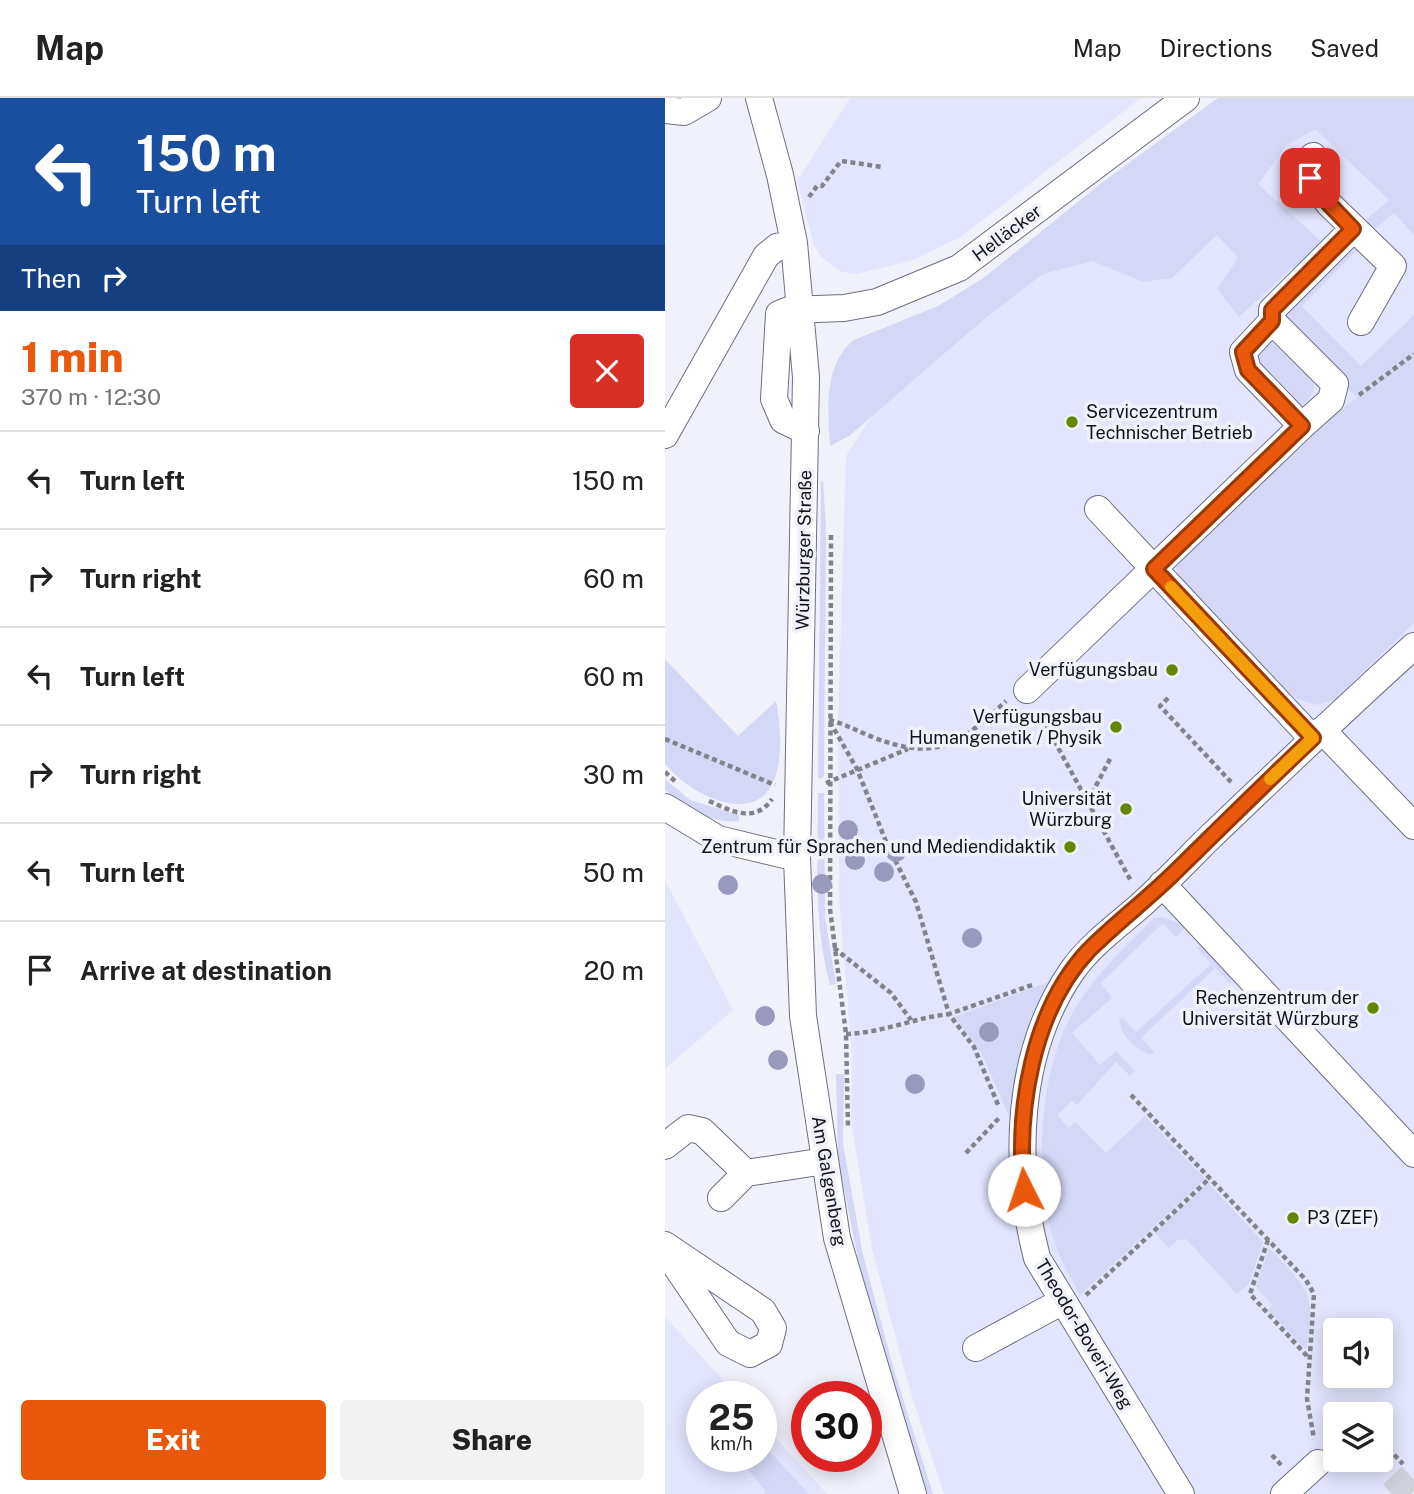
<!DOCTYPE html>
<meta charset="utf-8">
<style>
body{margin:0;font-family:"Public Sans",sans-serif;background:#f2f2f2;color:#222;height:100vh;display:flex;flex-direction:column;font-size:26px;white-space:nowrap}
*{box-sizing:border-box;margin:0}
p{font-size:23px;color:#767676}
.icon{flex:none;width:38px;height:38px;fill:none;stroke:currentColor;stroke-width:2;stroke-linecap:round;stroke-linejoin:round}
.map{position:relative;flex:1;overflow:hidden}
.drawer{display:flex;flex-direction:column;background:#fff;width:665px}
.drawer>*{flex:none}
.hud{background:#1a4fa0;color:#fff;overflow:hidden}
.fabs{position:absolute;left:658px;top:1220px;display:grid;gap:14px}
.fabs a{display:grid;place-items:center;width:70px;height:70px;border-radius:7px;background:#fff;box-shadow:0 4px 18px #0003;font-size:35px}
.speed{position:absolute;left:21px;top:1283px;display:flex;gap:14px;font-size:35px;font-weight:700;text-align:center}
.speed>*{display:grid;place-content:center;width:91px;height:91px;border-radius:50%;background:#fff;box-shadow:0 4px 18px #0003;line-height:1}
.speed small{font-size:18px;font-weight:400}
.speed .limit{border:10px solid #d22;background:#fff;color:#111}
.pin{position:absolute;display:grid;place-items:center;width:60px;height:60px;color:#fff;margin:-30px;border-radius:14px;box-shadow:0 4px 10px #0006}
.me{position:absolute;width:77px;margin:-38px;rotate:356deg;stroke-linejoin:round;filter:drop-shadow(0 0 5px #0008)}
.turn{display:flex;align-items:center;gap:24px;height:147px;padding:0 21px;font-size:32px}
.turn .icon{width:91px;height:91px;stroke-width:2.5}
.turn b{display:block;font-size:49px;line-height:60px}
.then{display:flex;align-items:center;height:66px;padding:0 21px;background:#0003;gap:14px;font-size:26px}
.round{display:grid;place-items:center;flex:none;width:74px;height:74px;border-radius:7px;background:#f2f2f2}
.summary{display:flex;align-items:center;justify-content:space-between;height:119px;padding:0 21px}
h1{font-size:42px;font-weight:800;line-height:52px;color:#ea580c}
.cta{display:flex;gap:14px;margin-top:auto;padding:14px 21px}
.cta a{flex:1;height:80px;border-radius:7px;background:#ea580c;color:#fff;font-size:28px;font-weight:800;line-height:80px;text-align:center}
.cta a+a{background:#f2f2f2;color:#222}
ul{padding:0;list-style:none}
li{display:flex;align-items:center;gap:21px;height:98px;padding:0 21px;border-top:2px solid #e0e0e0}
li div{flex:1}
li b{display:block;font-size:26px}
li em{font-style:normal}
header{display:flex;align-items:center;gap:42px;box-sizing:border-box;height:98px;padding:0 35px;background:#fff;border-bottom:2px solid #e0e0e0}
header strong{font-size:33px}
nav{display:flex;gap:38px;margin-inline-start:auto;font-size:24px}
main{display:flex;flex:1;min-height:0}
.map>svg:first-child{display:block}
.built{fill:#e3e5ff;fill-rule:evenodd}
.green{fill:#d5d7f7}
.lines{fill:none;stroke-linecap:round;stroke-linejoin:round}
.minor-tunnel{stroke:#cfd0d9;stroke-width:26;stroke-dasharray:26 13;stroke-linecap:butt}
.minor-casing{stroke:#6d6e84;stroke-width:28}
.path{stroke:#81828b;stroke-width:4.5;stroke-dasharray:5 3.5;stroke-linecap:butt}
.minor{stroke:#fff;stroke-width:26}
.tree{fill:#9998bd}
.route-casing{stroke:#983908;stroke-width:18}
.route{stroke:#ea580c;stroke-width:12}
.slow{stroke:#f59e0b;stroke-width:12}
.poi-dot{fill:#638603;stroke:#f0f1fb;stroke-width:2.5}
.labels{text-anchor:middle;stroke-width:7;stroke-linejoin:round;paint-order:stroke}
.street-label{font-size:18px;fill:#12121b;stroke:#f0f1fb}
.poi-label{font-size:18px;fill:#12121b;stroke:#f0f1fb;text-anchor:end}
</style>
<header>
<strong>Map</strong>
<nav><a>Map</a><a>Directions</a><a>Saved</a></nav>
</header>
<main>
<section class="drawer">
<div class="hud">
<div class="turn"><svg class="icon" aria-label="left" viewBox="0 0 24 24"><path d="M17 20v-9H6M10 6l-5 5 5 5"/></svg><div><b>150 m</b>Turn left</div></div>
<div class="then">Then<svg class="icon" aria-label="right" viewBox="0 0 24 24"><path d="M7 20v-9h11M14 6l5 5-5 5"/></svg></div>
</div>
<div class="summary"><div><h1>1 min</h1><p>370 m · 12:30</p></div><a class="round" style="background:#d93025;color:#fff"><svg class="icon" aria-label="close" viewBox="0 0 24 24"><path d="M6 6l12 12M18 6L6 18"/></svg></a></div>
<ul>
<li><svg class="icon" aria-label="left" viewBox="0 0 24 24"><path d="M17 20v-9H6M10 6l-5 5 5 5"/></svg><div><b>Turn left</b></div><em>150 m</em></li>
<li><svg class="icon" aria-label="right" viewBox="0 0 24 24"><path d="M7 20v-9h11M14 6l5 5-5 5"/></svg><div><b>Turn right</b></div><em>60 m</em></li>
<li><svg class="icon" aria-label="left" viewBox="0 0 24 24"><path d="M17 20v-9H6M10 6l-5 5 5 5"/></svg><div><b>Turn left</b></div><em>60 m</em></li>
<li><svg class="icon" aria-label="right" viewBox="0 0 24 24"><path d="M7 20v-9h11M14 6l5 5-5 5"/></svg><div><b>Turn right</b></div><em>30 m</em></li>
<li><svg class="icon" aria-label="left" viewBox="0 0 24 24"><path d="M17 20v-9H6M10 6l-5 5 5 5"/></svg><div><b>Turn left</b></div><em>50 m</em></li>
<li><svg class="icon" aria-label="arrive" viewBox="0 0 24 24"><path d="M6 21V4h12l-3 4 3 4H6"/></svg><div><b>Arrive at destination</b></div><em>20 m</em></li>
</ul>
<div class="cta"><a>Exit</a><a>Share</a></div>
</section>
<div class="map">
<svg width="749" height="1396" viewBox="0 0 749 1396">
<rect width="100%" height="100%" fill="#f0f1fb"/>
<path class="built" d="M 185,0 L 476,0 L 297,138 L 246,163 L 191,176 L 177,174 L 156,159 L 149,147 L 132,83 Z
M 567,0 L 749,0 L 749,1396 L 279,1396 L 244,1289 L 207,1151 L 186,1023 L 187,959 L 174,800 L 173,622 L 181,358 L 252,247 ZM 670,1232 L 716,1232 L 716,1278 L 670,1278 ZM 670,1316 L 716,1316 L 716,1362 L 670,1362 Z
M 0,782 L 68,912 L 0,971 Z
M 0,1219 L 73,1298 L 37,1298 L 37,1358 L 96,1358 L 96,1324 L 162,1396 L 0,1396 Z"/>
<path class="green" d="M 553,0 L 749,0 L 749,137 L 729,115 L 707,134 L 698,124 L 724,102 L 650,31 L 621,48 L 593,86 L 659,146 L 634,172 L 628,169 L 574,219 L 552,191 L 573,160 L 552,137 L 507,180 L 479,184 L 427,163 L 378,176 L 323,218 L 184,338 L 165,348 C 163,312 158,267 189,242 L 273,208 L 317,181 L 439,83 Z
M 681,143 L 697,147 L 637,208 L 696,268 L 749,217 L 749,525 L 669,602 L 651,607 L 628,599 L 513,477 L 511,465 L 645,334 L 692,300 L 611,213 Z
M 607,244 C 633,251 669,290 634,309 L 590,265 L 595,249 Z
M 156,383 L 158,383 L 161,430 L 159,678 L 156,681 L 153,680 Z
M 0,561 L 73,638 L 111,603 C 119,643 122,720 59,704 C 34,697 17,685 0,666 Z
M 0,681 L 25,702 L 74,717 L 74,723 C 47,727 20,707 0,692 Z
M 153,695 L 159,695 L 160,819 L 171,886 L 165,887 C 148,824 153,759 153,695 Z
M 498,819 L 522,828 L 511,840 L 498,825 L 436,885 L 447,900 L 407,935 L 435,967 L 451,953 L 470,973 L 465,978 L 451,964 L 412,1007 L 407,1003 L 392,1017 L 404,1030 L 410,1024 L 441,1055 L 480,1018 L 540,1081 L 415,1197 C 408,1183 399,1169 393,1154 C 366,1088 373,969 411,909 C 432,875 460,848 489,820 Z
M 534,848 C 551,853 564,867 567,884 L 565,886 L 550,870 L 476,940 L 489,954 L 486,957 C 469,950 457,940 454,921 L 457,919 L 471,934 L 546,866 L 532,850 Z
M 388,882 C 360,930 351,967 346,1023 L 318,958 L 290,919 Z
M 171,976 L 179,976 L 178,1046 L 198,1157 L 229,1272 L 268,1396 L 262,1396 L 222,1274 L 193,1160 L 173,1061 Z
M 543,1085 L 598,1144 L 584,1186 L 572,1196 L 521,1141 L 513,1142 L 504,1150 L 490,1135 Z
M 604,1150 C 643,1192 651,1193 641,1252 L 603,1212 L 607,1207 L 591,1189 Z
M 96,1344 L 144,1396 L 99,1396 L 101,1394 L 72,1358 L 96,1358 Z"/>
<g class="lines">
<path class="minor-tunnel" d="M 727,1396 L 749,1375"/>
<g class="minor-casing">
<path id="minor" d="M 94,0 L 115,77 L 129,145 L 141,279 L 132,760 L 138,918 L 172,1140 L 248,1396
M 0,12 L 19,14 L 43,0
M 648,58 L 645,81 L 664,106 L 728,168 L 696,224
M 607,223 L 670,286 L 666,302 L 637,328
M 141,333 L 118,322 L 109,301 L 114,216 L 124,212 L 179,210 L 212,204 L 294,170 L 521,0
M 0,337 L 101,158 L 112,149 L 129,145
M 433,411 L 647,640
M 362,592 L 637,328 L 583,272 L 578,254 L 607,223 L 607,212 L 688,131
M 657,632 L 749,728
M 0,709 L 53,741 L 132,760
M 497,786 L 749,1056
M 0,1048 L 23,1030 L 37,1033 L 81,1075
M 56,1100 L 81,1075 L 160,1063
M 0,1147 L 98,1213 L 108,1230 L 104,1246 L 85,1256 L 63,1245 L 0,1152
M 311,1250 L 396,1204
M 516,1396 L 372,1160 C 348,1067 350,956 407,873 C 425,847 452,828 476,807 C 498,787 519,765 540,744 C 609,678 678,612 749,548
M 619,1396 L 653,1365"/>
</g>
<path class="path" d="M 144,99 L 152,88 L 157,88 L 176,63 L 218,69
M 694,297 L 749,256
M 166,437 L 165,811 L 181,936 L 183,1029
M 503,600 L 495,608 L 566,684
M 373,613 L 466,783
M 164,622 C 181,626 194,634 210,640 C 273,664 296,645 341,603
M 165,624 L 192,671 L 222,746 L 251,804 L 284,916 L 370,886
M 0,641 L 110,687
M 0,674 L 12,685
M 161,685 L 243,651
M 44,703 C 66,713 90,726 107,701
M 423,703 L 446,659
M 169,850 L 226,895 L 246,922
M 181,936 C 216,935 249,920 284,916 L 309,949 L 334,1009
M 466,997 L 641,1182 L 649,1196 L 642,1301 L 649,1341
M 301,1055 L 334,1020
M 603,1142 L 585,1196 L 642,1258
M 421,1197 L 545,1080
M 716,1348 L 721,1348 L 738,1366
M 607,1357 L 617,1368"/>
<use href="#minor" class="minor"/>
</g>
<g class="tree">
<circle cx="183" cy="732" r="10"/>
<circle cx="231" cy="754" r="10"/>
<circle cx="190" cy="762" r="10"/>
<circle cx="219" cy="774" r="10"/>
<circle cx="157" cy="786" r="10"/>
<circle cx="63" cy="787" r="10"/>
<circle cx="307" cy="840" r="10"/>
<circle cx="100" cy="918" r="10"/>
<circle cx="324" cy="934" r="10"/>
<circle cx="113" cy="962" r="10"/>
<circle cx="250" cy="986" r="10"/>
</g>
<g class="lines">
<g class="route-casing">
<path id="route" d="M 359,1092 C 351,1013 367,912 424,852 C 450,826 480,803 507,777 C 554,731 600,685 648,640 L 489,471 L 637,328 L 583,272 L 578,254 L 607,223 L 607,212 L 688,131 L 664,106 L 645,80"/>
</g>
<use href="#route" class="route"/>
<path class="slow" d="M 506,489 L 648,640 L 605,681"/>
</g>
<g class="poi-dot">
<circle cx="407" cy="324" r="7"/>
<circle cx="507" cy="572" r="7"/>
<circle cx="451" cy="629" r="7"/>
<circle cx="461" cy="711" r="7"/>
<circle cx="405" cy="749" r="7"/>
<circle cx="708" cy="910" r="7"/>
<circle cx="628" cy="1120" r="7"/>
</g>
<g class="labels">
<g class="street-label">
<text transform="translate(342 135) rotate(-37)" y="6">Helläcker</text>
<text transform="translate(139 452) rotate(-89)" y="6">Würzburger Straße</text>
<text transform="translate(164 1083) rotate(80)" y="6">Am Galgenberg</text>
<text transform="translate(419 1236) rotate(59)" y="6">Theodor-Boveri-Weg</text>
</g>
<g class="poi-label">
<text x="421" y="320" text-anchor="start">Servicezentrum<tspan x="421" dy="21">Technischer Betrieb</tspan></text>
<text x="493" y="578">Verfügungsbau</text>
<text x="437" y="625">Verfügungsbau<tspan x="437" dy="21">Humangenetik / Physik</tspan></text>
<text x="447" y="707">Universität<tspan x="447" dy="21">Würzburg</tspan></text>
<text x="391" y="755">Zentrum für Sprachen und Mediendidaktik</text>
<text x="694" y="906">Rechenzentrum der<tspan x="694" dy="21">Universität Würzburg</tspan></text>
<text x="642" y="1126" text-anchor="start">P3 (ZEF)</text>
</g>
</g>
</svg>
<div class="fabs">
<a><svg class="icon" aria-label="sound" viewBox="0 0 24 24"><path d="M4 9h4l5-4v14l-5-4H4zM17 9q2 3 0 6"/></svg></a>
<a><svg class="icon" aria-label="layers" viewBox="0 0 24 24"><path d="M12 4l9 5-9 5-9-5zM3 14l9 5 9-5"/></svg></a>
</div>
<div class="speed"><div>25<small>km/h</small></div><div class="limit">30</div></div>
<div class="pin" style="left:645px;top:80px;background:#d93025"><svg class="icon" aria-label="arrive" viewBox="0 0 24 24"><path d="M6 21V4h12l-3 4 3 4H6"/></svg></div>
<svg class="me" style="left:359px;top:1092px" viewBox="-20 -20 40 40"><circle r="19" fill="#fff"/><path d="M0-13L10 11 0 6-10 11z" fill="#ea580c"/></svg>
</div>
</main>
